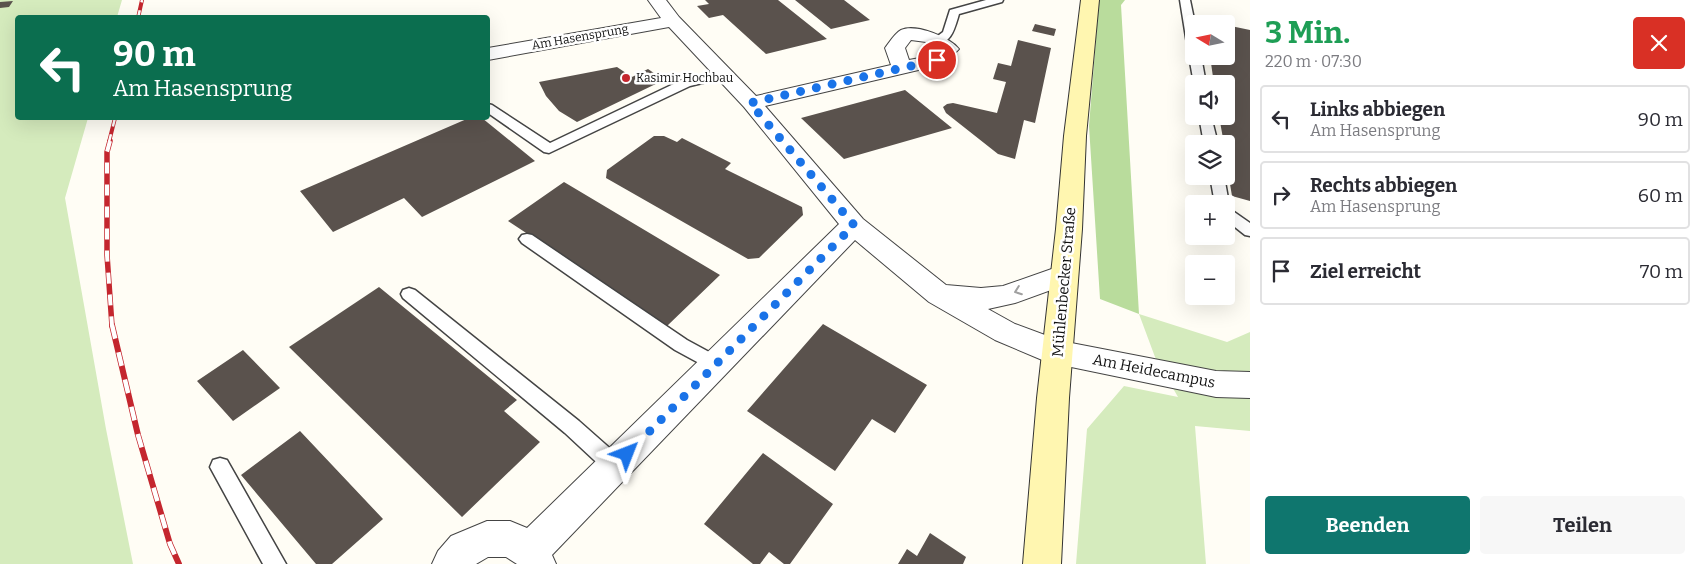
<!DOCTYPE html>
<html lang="de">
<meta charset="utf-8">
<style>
body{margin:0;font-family:Bitter,serif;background:#f7f7f7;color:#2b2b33;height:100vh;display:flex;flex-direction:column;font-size:19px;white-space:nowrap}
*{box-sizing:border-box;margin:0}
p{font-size:16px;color:#7c7c81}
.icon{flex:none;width:28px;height:28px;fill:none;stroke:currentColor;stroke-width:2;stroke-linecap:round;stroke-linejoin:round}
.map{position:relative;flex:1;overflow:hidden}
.sheet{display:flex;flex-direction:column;background:#fff;width:450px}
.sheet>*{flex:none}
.hud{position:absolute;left:15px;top:15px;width:475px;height:105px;border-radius:5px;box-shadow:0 5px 20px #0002;background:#0b6e4f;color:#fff;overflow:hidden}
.needle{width:32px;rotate:280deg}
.fabs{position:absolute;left:1185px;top:15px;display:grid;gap:10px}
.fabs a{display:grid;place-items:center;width:50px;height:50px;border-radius:5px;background:#fff;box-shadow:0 5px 20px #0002;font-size:25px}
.pin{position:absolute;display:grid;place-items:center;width:42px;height:42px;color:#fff;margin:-21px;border:2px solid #fff;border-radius:50%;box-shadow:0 1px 5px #0007}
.me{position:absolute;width:55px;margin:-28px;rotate:45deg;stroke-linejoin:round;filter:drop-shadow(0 0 4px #0008)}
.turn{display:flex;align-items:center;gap:18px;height:105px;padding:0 15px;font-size:22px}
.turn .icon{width:65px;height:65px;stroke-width:2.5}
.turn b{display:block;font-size:35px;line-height:42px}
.round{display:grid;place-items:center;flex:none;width:52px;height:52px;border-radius:5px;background:#f7f7f7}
.overview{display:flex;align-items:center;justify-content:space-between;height:85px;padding:0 15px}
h1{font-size:30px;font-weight:700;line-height:38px;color:#1e9e55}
.action{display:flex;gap:10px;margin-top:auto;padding:10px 15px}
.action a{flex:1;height:58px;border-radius:5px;background:#0f766e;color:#fff;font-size:20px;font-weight:700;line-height:58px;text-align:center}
.action a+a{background:#f7f7f7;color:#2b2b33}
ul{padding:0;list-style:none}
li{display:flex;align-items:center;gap:15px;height:68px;margin:0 10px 8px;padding:0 5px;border:2px solid #e1e1e2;border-radius:5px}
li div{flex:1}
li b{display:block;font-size:19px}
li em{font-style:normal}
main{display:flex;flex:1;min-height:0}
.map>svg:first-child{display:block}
.green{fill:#d5ebbd}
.forest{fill:#b9dc9c}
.building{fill:#5a524d}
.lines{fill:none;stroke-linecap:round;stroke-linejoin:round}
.service-casing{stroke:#444;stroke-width:3}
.minor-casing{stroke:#444;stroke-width:2}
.secondary-casing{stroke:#333;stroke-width:2}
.service{fill:#fff;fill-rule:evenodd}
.minor{fill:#fff;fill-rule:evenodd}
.secondary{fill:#fff6b0;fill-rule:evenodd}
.rail-far2-casing{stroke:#c4262e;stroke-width:4}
.rail-far1-casing{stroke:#c4262e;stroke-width:5.5}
.rail-casing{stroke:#c4262e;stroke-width:6}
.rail-far2{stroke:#fff;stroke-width:2.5;stroke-dasharray:8;stroke-linecap:butt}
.rail-far1{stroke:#fff;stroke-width:4;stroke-dasharray:11;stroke-linecap:butt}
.rail{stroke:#fff;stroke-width:4.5;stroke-dasharray:14;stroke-linecap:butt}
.oneway{stroke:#a0a0a0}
.route{stroke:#1a73e8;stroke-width:9;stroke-dasharray:0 16.2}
.poi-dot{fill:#c4262e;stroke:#fff;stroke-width:2}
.labels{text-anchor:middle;stroke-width:5;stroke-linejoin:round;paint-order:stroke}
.far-street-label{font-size:12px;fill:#111;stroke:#fff}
.far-poi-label{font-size:12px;fill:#111;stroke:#fff;text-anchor:start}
.street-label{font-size:15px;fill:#111;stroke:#fff}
</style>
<main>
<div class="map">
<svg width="1250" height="564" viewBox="0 0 1250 564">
<rect width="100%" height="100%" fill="#fffdf5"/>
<path class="green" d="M 0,0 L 122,0 L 117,17 L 18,18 L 18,118 L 88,118 L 65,198 L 106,429 L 133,564 L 0,564 Z
M 1139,314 L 1227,342 L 1250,332 L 1250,431 L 1195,426 L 1206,564 L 1076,564 L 1087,429 L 1124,386 L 1178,397 L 1155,357 Z"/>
<path class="forest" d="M 1099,0 L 1125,0 L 1121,5 L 1139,314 L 1100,299 L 1089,126 Z"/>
<path class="building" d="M 705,0 L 778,0 L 827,39 L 766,54 L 723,15 L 709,18 L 697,6 L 709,4 Z
M 795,0 L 844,0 L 870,20 L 831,29 Z
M 13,1 L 9,7 L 0,8 L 0,2 Z
M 1035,24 L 1056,29 L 1054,36 L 1032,31 Z
M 1226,25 L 1250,30 L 1250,201 L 1232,196 L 1226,160 L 1226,144 L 1224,144 L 1219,116 L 1226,116 L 1226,84 L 1214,84 L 1210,56 L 1226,56 Z
M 1018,40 L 1051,48 L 1035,123 L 1024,120 L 1015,159 L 998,154 L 946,113 L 943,107 L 947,104 L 953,103 L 997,113 L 1006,82 L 993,79 L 998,63 L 1011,66 Z
M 617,67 L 632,77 L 648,69 L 664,80 L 577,122 L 559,111 L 546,96 L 539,82 Z
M 905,90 L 952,128 L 844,159 L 801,118 Z
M 469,118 L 482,118 L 535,161 L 422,217 L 404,198 L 333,232 L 300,191 Z
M 654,136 L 664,136 L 677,142 L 682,138 L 731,163 L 725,169 L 802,207 L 803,215 L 759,258 L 748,259 L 606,178 L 607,170 Z
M 564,182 L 720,275 L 667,326 L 508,221 Z
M 379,287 L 517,400 L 504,411 L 540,442 L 462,517 L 289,347 Z
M 823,324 L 927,385 L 895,433 L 872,419 L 835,471 L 747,411 Z
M 243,350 L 280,388 L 233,421 L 197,381 Z
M 300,431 L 383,519 L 332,564 L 316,564 L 241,475 Z
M 763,453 L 833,504 L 790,564 L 784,564 L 769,552 L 760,564 L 753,564 L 704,524 Z
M 930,533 L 966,557 L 963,564 L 898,564 L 907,549 L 917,556 Z"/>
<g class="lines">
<g class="service-casing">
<path id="service" d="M 986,0 L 1003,0 L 1002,2 L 959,14 C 955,27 951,47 933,43 L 931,41 L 943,32 L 950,10 Z
M 1180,0 L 1190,0 L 1195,24 L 1194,56 L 1201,56 L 1206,84 L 1194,84 L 1189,56 L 1193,53 L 1188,50 Z
M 723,70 L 729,74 L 727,77 L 690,86 L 549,153 L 544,152 L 488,113 L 488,104 L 492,105 L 550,143 L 682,80 Z
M 1199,116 L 1211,116 L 1218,144 L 1204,144 Z
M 1210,176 L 1224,176 L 1229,204 L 1227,207 L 1250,223 L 1250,236 L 1245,235 L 1226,220 L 1226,204 L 1215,204 Z
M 527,234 L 532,235 L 687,340 L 722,359 L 725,364 L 722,369 L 716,371 L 710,369 L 675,350 L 522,243 L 519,239 L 522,235 Z
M 409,288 L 415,290 L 579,421 L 622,459 L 625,466 L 622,473 L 615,475 L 608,473 L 565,433 L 403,298 L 401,294 L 403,290 Z
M 220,458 L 227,460 L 286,564 L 263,564 L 210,467 L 213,460 Z"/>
</g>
<g class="minor-casing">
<path id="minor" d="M 648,0 L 666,0 L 679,17 L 756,96 L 891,65 L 885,48 C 889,43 895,33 901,30 C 915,23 950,37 959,49 L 944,64 L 765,106 L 863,219 L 946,285 L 981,288 L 1003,286 L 1063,265 L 1073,268 L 1077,275 L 1073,282 L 1015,303 L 988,309 L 1015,324 L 1061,341 L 1216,371 L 1250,372 L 1250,398 L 1216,397 L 1047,362 L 995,340 L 929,302 L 855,240 L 552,555 L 556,564 L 517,564 L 506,557 L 488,557 L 476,564 L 432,564 L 438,551 L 451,536 L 487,521 L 510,521 L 527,528 L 839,224 L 744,107 L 669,27 L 488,60 L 488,48 L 661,18 ZM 911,40 L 926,42 L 937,50 L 930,56 L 909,60 L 905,48 Z"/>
</g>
<g class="secondary-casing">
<path id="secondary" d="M 1081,0 L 1099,0 L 1086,136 L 1082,229 L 1069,398 L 1061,564 L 1023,564 L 1037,398 L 1056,229 L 1064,136 Z"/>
</g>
<use href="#service" class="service"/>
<use href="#minor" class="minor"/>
<use href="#secondary" class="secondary"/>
<g class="rail-far2-casing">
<path id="rail-far2" d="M 138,18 L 142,0
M 109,142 L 115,118"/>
</g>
<g class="rail-far1-casing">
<path id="rail-far1" d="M 110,141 L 107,152 L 107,255 L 112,326"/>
</g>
<g class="rail-casing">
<path id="rail" d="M 112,325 L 138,435 L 170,544 L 179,564"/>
</g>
<use href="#rail-far2" class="rail-far2"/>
<use href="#rail-far1" class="rail-far1"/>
<use href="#rail" class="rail"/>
</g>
<defs><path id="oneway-chevron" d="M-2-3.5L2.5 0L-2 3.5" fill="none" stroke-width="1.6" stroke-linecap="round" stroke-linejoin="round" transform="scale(1.25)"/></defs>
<use class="oneway" href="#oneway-chevron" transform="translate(1018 291) rotate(160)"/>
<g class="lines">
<path class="route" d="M 627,454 L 854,225 L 750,103 L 937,60"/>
</g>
<circle class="poi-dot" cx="626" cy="78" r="5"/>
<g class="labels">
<g class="far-street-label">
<text transform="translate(580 37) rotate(-10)" y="4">Am Hasensprung</text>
</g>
<g class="far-poi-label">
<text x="636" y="82">Kasimir Hochbau</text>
</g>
<g class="street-label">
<text transform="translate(1064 282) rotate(-85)" y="5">Mühlenbecker Straße</text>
<text transform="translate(1154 371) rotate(11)" y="5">Am Heidecampus</text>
</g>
</g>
</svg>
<div class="fabs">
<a><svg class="needle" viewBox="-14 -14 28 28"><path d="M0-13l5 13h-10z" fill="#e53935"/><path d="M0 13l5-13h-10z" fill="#7c7c81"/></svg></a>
<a><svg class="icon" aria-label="sound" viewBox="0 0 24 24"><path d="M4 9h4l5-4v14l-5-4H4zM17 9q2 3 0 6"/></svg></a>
<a><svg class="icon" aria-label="layers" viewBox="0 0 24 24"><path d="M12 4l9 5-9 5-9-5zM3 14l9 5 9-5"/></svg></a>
<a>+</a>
<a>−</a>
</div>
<div class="pin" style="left:937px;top:60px;background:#d93025"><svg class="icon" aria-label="arrive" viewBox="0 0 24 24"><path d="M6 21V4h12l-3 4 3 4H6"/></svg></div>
<svg class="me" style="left:627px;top:454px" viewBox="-20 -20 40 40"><path d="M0-17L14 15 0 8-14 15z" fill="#1a73e8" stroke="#fff" stroke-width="4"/></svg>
<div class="hud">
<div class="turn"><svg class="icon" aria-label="left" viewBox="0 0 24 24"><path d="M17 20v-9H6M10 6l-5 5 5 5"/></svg><div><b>90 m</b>Am Hasensprung</div></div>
</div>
</div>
<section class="sheet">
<div class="overview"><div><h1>3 Min.</h1><p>220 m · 07:30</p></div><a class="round" style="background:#d93025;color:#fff"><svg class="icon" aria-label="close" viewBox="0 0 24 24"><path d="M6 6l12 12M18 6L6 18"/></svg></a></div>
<ul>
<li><svg class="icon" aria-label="left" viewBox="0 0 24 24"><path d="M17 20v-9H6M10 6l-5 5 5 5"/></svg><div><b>Links abbiegen</b><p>Am Hasensprung</p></div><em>90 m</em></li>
<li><svg class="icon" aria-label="right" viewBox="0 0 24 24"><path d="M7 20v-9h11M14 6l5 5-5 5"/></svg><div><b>Rechts abbiegen</b><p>Am Hasensprung</p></div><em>60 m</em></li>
<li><svg class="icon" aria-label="arrive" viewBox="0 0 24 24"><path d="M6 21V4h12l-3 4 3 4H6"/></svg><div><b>Ziel erreicht</b></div><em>70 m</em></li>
</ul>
<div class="action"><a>Beenden</a><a>Teilen</a></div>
</section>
</main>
